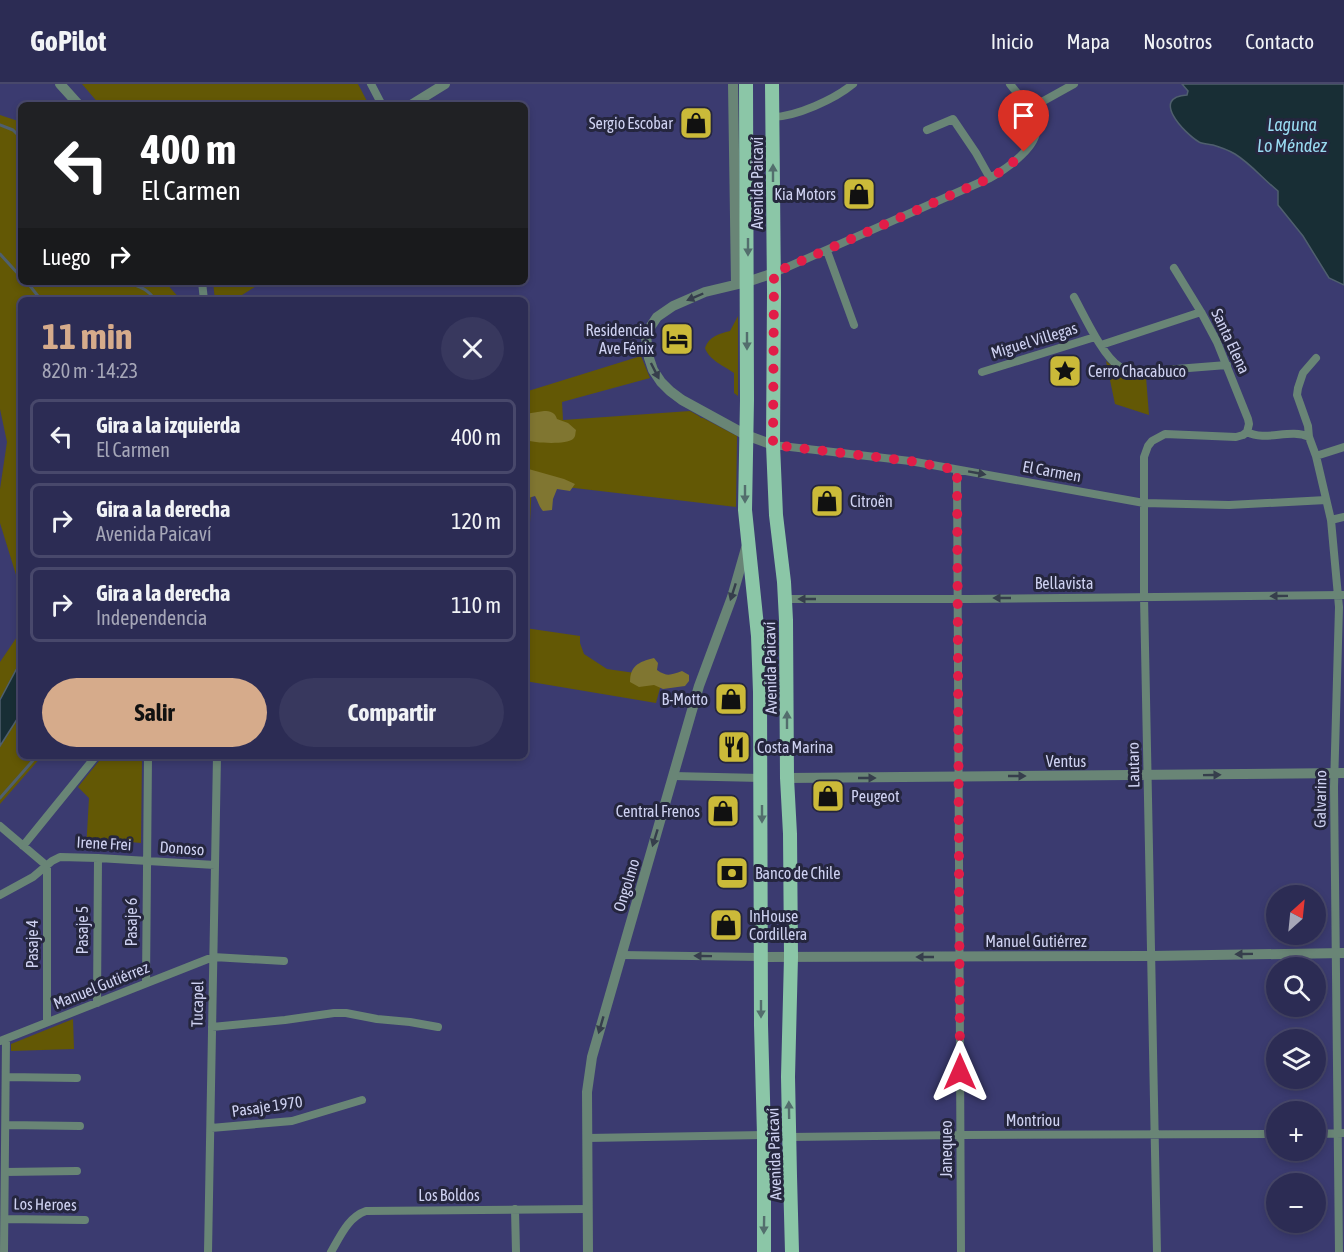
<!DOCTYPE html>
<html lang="es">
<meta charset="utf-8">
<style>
body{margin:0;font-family:"Asap Condensed",sans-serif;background:#38385e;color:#f1f3f6;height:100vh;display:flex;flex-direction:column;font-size:22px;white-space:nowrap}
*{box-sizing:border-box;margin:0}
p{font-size:20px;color:#a6a7b8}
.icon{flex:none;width:33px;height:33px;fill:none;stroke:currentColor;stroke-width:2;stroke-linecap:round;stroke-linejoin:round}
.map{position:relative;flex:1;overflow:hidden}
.side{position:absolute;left:18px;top:213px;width:510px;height:462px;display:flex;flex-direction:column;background:#2c2c54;border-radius:9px;box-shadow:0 3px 9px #0003,0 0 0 2px #48486b}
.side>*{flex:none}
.guide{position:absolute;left:18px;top:18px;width:510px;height:183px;border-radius:9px;box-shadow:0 3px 9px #0003,0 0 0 2px #48486b;background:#202124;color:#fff;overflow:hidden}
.needle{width:39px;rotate:27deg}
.fabs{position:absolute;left:1266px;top:801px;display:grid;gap:12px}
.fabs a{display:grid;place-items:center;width:60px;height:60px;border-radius:50%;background:#2c2c54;box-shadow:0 3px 9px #0003,0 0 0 2px #48486b;font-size:30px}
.pin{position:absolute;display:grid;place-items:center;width:51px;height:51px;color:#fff;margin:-62px -26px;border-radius:50% 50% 50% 0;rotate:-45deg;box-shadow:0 0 6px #0007}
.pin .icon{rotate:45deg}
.me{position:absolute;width:66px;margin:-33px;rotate:0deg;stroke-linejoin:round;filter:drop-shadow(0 0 4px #0008)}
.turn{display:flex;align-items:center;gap:21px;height:126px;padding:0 24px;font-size:27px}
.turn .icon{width:78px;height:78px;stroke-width:2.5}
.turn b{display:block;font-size:42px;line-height:51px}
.then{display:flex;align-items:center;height:57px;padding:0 24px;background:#0003;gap:12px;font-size:22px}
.round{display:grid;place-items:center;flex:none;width:63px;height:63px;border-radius:32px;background:#38385e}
.overview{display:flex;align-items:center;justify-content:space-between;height:102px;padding:0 24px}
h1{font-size:36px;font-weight:700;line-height:45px;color:#d6ab8b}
.button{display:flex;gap:12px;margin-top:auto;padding:12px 24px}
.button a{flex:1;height:69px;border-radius:36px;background:#d6ab8b;color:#111;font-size:24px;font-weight:700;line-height:69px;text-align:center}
.button a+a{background:#38385e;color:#f1f3f6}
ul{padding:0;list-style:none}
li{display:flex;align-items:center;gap:18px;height:75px;margin:0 12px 9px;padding:0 12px;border:3px solid #48486b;border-radius:9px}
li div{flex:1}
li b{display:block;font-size:22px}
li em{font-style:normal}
header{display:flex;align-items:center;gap:36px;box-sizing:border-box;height:84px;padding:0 30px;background:#2c2c54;border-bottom:2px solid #48486b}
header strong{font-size:28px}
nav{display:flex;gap:33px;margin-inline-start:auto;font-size:21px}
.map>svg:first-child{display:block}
.green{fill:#635805}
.forest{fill:#807631}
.water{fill:#182e35;stroke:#4f5f6e;stroke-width:1.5}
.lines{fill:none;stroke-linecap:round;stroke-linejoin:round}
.stream{stroke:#4f5f6e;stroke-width:3}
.minor{stroke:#698576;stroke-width:8}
.tertiary{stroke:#698576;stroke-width:10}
.primary{stroke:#8bc6a7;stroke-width:14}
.oneway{fill:#536e6d}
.oneway2{fill:#363e4c}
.route{stroke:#e11d48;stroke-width:10;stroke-dasharray:0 18}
.labels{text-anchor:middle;stroke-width:6;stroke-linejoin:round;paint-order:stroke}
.poi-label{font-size:16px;fill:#cfd2f2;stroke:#25263e;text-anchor:start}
.street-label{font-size:16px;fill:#cfd2f2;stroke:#25263e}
.water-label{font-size:18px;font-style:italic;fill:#99dbf1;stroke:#25263e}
</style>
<header>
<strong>GoPilot</strong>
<nav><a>Inicio</a><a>Mapa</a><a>Nosotros</a><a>Contacto</a></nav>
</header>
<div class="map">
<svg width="1344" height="1168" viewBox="0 0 1344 1168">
<rect width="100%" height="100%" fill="#3b3b70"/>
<path class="green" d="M 82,0 L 358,0 L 369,21 L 100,21 Z
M 0,31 L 21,38 L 21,198 L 165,198 L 181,216 L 21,216 L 21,507 L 0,439 L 0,405 L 7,358 L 0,325 Z
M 213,198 L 263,198 L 234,216 L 215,216 Z
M 738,232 L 738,312 L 734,309 L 734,289 C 724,282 709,276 705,264 C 709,252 719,250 730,247 Z
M 641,272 L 650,294 L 562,318 L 563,336 L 690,327 L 699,332 L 701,334 L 703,334 L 737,352 L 736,423 L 532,399 L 529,459 L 525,459 L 525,308 Z
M 1106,277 L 1128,294 L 1146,293 L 1149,331 L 1115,320 Z
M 525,544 L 580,552 L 580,559 L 584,570 L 607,585 L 663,593 L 656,619 L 525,597 Z
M 21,547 L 21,672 L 42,672 L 0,720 L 0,578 Z
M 103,672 L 142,672 L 141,759 L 119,757 L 118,767 L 86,766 L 89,714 L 78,703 Z
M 73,935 L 74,965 L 11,967 L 11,960 Z"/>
<path class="forest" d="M 544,327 C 550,327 555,328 557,335 L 568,339 L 576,346 C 575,350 576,352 573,355 C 566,361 534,359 525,356 L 525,330 Z
M 525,384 L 564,395 L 575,400 L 570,407 L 557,405 L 553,415 L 552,426 L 543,427 C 539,423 538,417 535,412 L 525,415 Z
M 654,574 L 658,579 L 657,586 C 667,593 671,591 682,587 L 689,591 L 689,597 L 685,602 L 663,605 L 654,601 L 639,603 L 630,598 C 630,582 638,578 654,574 Z"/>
<path class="water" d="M 1182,0 L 1344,0 L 1344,201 L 1329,194 L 1303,152 L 1278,121 L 1278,107 C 1263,95 1251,80 1235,70 C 1228,66 1220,63 1213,61 C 1208,60 1203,60 1199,58 C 1184,49 1150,13 1187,11 L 1188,7 Z
M 21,580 L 21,629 L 0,662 L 0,616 L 16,586 Z"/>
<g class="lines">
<path class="stream" d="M 0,41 L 13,46 L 21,54
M 0,170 L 21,193
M 27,198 L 41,216
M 127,198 C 140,203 147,204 155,216
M 0,714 L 37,672"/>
<path class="minor" d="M 371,0 L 382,21
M 1029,25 L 1074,0
M 772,33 C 796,33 835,15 853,0
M 927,46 L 953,35 L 976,69 L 990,94
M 827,167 L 854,241
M 1174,184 L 1201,228 L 1217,258 L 1248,335 L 1249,340 L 1247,348
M 774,189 L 990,94 C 1006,85 1042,61 1036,39 C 1032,24 1019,12 1010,0
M 202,198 L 204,216
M 1074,213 C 1084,231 1103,273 1120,283 C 1126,287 1132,287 1138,288 L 1227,281
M 1101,261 L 1201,228
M 1316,274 L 1303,289 L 1298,304 L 1297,311 L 1308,342 L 1309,353 L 1316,372 L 1331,436 L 1339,523 L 1334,703 L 1339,1168
M 982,288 L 1095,253
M 1247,348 C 1266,358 1290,344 1309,353
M 773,361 L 910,377 L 1144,419 L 1229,421 L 1326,416
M 1316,372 L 1344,363
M 957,386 L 961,1168
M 1331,436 L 1344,433
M 785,515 L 967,515 L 1344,511
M 673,692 L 761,694
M 0,742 L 47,782 L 47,938
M 23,762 L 96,672
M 0,811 L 33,793 L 52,777 L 60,773 L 98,774 L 215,781
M 621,871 L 761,873
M 146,899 L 148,672
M 97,919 L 98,774
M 212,943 L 285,936 L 334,929 L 346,929 L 377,935 L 410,938 L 438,943
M 0,957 L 213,873 L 284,877
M 6,993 L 77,994
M 6,1041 L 80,1042
M 211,1044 L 292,1037 L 362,1016
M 1316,1050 L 1344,1049
M 789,1053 L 960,1051 L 1276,1050
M 587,1054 L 764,1051
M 5,1088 L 77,1087
M 515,1125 L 516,1168
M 5,1135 L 85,1136
M 4,1168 L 6,955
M 208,1168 L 217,672
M 331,1168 C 340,1153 348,1133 366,1127 L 588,1125
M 1157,1168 L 1144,513 L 1144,373 L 1148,362 L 1152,357 L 1165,350 L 1236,353 L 1243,351 L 1247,348"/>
<path class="tertiary" d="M 60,0 L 79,21
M 733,0 L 736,200
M 411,21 L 445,0
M 773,361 L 746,351 L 682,316 L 670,307 L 661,298 L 653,286 L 649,274 L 646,253 L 647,248 L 657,233 L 673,222 L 705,208 L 747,198 L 774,189
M 787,694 L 1344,689
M 761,873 L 1151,872 L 1344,869
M 588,1168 L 587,1008 L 592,973 L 699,602 L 732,513 L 746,464"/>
<path class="primary" d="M 746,0 L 747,316 L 745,426 L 758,552 L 760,608 L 761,941 L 764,1051 L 764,1168
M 772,0 L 774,208 L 773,361 L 776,431 L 784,498 L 786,536 L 787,694 L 790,750 L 791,873 L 788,993 L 790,1092 L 792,1168"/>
</g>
<defs><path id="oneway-solid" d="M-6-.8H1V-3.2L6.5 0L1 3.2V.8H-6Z" transform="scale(1.5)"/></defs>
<g class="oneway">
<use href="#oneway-solid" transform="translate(773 89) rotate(-90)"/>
<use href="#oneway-solid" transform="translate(748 163) rotate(90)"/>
<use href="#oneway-solid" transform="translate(747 257) rotate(90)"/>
<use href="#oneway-solid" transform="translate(745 410) rotate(90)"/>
<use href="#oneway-solid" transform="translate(787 636) rotate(-90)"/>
<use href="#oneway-solid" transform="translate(762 730) rotate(90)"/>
<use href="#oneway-solid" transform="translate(761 925) rotate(90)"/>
<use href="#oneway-solid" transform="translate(789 1026) rotate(-91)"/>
<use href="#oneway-solid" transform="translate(764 1141) rotate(91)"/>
</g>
<g class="oneway2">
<use href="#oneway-solid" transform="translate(695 213) rotate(157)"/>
<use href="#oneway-solid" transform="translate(655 287) rotate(63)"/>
<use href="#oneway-solid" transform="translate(977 389) rotate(10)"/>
<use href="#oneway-solid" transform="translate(733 508) rotate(108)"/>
<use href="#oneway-solid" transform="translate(1279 512) rotate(179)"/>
<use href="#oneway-solid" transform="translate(1002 514) rotate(180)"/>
<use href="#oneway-solid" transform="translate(807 515) rotate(180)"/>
<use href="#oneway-solid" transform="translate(1212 691) rotate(-1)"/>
<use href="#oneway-solid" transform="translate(1017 692)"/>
<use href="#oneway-solid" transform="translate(867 694)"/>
<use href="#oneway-solid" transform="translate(655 754) rotate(107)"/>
<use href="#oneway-solid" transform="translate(1244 870) rotate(179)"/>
<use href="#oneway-solid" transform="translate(703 872) rotate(-179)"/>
<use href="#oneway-solid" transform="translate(925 873) rotate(180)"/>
<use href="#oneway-solid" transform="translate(601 941) rotate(106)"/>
</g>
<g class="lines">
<path class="route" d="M 960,988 L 957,386 L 910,377 L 773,361 L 774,189 L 990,94 L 1008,83 L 1024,68"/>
</g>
<defs>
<g id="shop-square" transform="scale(1.725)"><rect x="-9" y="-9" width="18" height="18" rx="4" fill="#cbba39" stroke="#25263e"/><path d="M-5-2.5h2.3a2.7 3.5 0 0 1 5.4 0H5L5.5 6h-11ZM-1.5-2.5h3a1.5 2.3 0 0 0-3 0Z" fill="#111"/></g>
<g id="hotel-square" transform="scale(1.725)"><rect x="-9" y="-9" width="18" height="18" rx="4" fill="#cbba39" stroke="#25263e"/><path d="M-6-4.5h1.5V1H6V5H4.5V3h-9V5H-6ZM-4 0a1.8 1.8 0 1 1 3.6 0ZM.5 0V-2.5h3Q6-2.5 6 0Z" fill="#111"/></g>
<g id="sight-square" transform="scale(1.725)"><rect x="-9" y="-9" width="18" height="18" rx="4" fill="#cbba39" stroke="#25263e"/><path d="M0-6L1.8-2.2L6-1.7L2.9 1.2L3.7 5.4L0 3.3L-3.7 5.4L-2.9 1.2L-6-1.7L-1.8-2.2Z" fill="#111"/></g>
<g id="restaurant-square" transform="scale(1.725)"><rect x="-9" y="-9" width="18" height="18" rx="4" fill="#cbba39" stroke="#25263e"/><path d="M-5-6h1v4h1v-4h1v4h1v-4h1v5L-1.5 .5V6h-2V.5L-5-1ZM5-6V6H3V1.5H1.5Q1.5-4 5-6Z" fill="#111"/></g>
<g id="bank-square" transform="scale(1.725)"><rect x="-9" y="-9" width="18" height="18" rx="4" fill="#cbba39" stroke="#25263e"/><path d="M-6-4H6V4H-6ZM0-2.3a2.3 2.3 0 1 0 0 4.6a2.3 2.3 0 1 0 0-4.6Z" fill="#111"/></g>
</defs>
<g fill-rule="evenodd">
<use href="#shop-square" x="696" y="39"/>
<use href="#shop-square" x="859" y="110"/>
<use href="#hotel-square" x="677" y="255"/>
<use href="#sight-square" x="1065" y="287"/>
<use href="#shop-square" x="827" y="417"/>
<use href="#shop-square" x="731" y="615"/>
<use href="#restaurant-square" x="734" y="663"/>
<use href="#shop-square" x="828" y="712"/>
<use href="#shop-square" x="723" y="727"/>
<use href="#bank-square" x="732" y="789"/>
<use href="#shop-square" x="726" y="841"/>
</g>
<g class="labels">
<g class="poi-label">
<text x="673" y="45" text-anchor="end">Sergio Escobar</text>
<text x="836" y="116" text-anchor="end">Kia Motors</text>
<text x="654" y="252" text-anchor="end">Residencial<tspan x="654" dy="18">Ave Fénix</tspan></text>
<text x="1088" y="293">Cerro Chacabuco</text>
<text x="850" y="423">Citroën</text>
<text x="708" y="621" text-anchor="end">B-Motto</text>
<text x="757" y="669">Costa Marina</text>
<text x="851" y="718">Peugeot</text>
<text x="700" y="733" text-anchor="end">Central Frenos</text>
<text x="755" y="795">Banco de Chile</text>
<text x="749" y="838">InHouse<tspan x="749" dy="18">Cordillera</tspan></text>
</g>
<g class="street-label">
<text transform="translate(757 99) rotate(-90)" y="6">Avenida Paicaví</text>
<text transform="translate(1034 256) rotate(-17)" y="6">Miguel Villegas</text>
<text transform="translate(1231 257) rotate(65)" y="6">Santa Elena</text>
<text transform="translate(1052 387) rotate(10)" y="6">El Carmen</text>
<text x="1064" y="505">Bellavista</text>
<text transform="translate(770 584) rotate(-91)" y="6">Avenida Paicaví</text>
<text x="1066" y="683">Ventus</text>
<text transform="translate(1133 681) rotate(-91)" y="6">Lautaro</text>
<text transform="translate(1320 715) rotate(-89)" y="6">Galvarino</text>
<text transform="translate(104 759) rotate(3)" y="6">Irene Frei</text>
<text transform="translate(182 764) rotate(4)" y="6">Donoso</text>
<text transform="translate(626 801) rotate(-73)" y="6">Ongolmo</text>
<text transform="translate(131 838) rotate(-90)" y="6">Pasaje 6</text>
<text transform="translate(82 846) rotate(-90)" y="6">Pasaje 5</text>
<text x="1036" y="863">Manuel Gutiérrez</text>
<text transform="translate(32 860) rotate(-90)" y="6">Pasaje 4</text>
<text transform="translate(101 901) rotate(-22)" y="6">Manuel Gutiérrez</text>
<text transform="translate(197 920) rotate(-89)" y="6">Tucapel</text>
<text transform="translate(267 1022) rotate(-8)" y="6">Pasaje 1970</text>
<text x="1033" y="1042">Montriou</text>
<text transform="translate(946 1065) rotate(-90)" y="6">Janequeo</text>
<text transform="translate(774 1070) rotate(-92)" y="6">Avenida Paicaví</text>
<text x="449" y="1117">Los Boldos</text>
<text transform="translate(45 1120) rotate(1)" y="6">Los Heroes</text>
</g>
<g class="water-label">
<text x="1292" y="47">Laguna<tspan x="1292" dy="21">Lo Méndez</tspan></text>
</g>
</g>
</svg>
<div class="fabs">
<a><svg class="needle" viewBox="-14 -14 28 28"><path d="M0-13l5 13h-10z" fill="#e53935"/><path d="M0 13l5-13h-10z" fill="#a6a7b8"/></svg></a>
<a><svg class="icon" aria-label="search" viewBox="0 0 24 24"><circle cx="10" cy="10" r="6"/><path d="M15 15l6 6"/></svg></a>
<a><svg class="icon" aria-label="layers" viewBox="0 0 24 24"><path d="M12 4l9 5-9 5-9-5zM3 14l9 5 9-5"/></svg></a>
<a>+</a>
<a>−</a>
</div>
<div class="pin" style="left:1024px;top:68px;background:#d93025"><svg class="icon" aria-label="arrive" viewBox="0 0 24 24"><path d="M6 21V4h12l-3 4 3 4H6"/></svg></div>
<svg class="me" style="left:960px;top:988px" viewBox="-20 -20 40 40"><path d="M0-17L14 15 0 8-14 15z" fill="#e11d48" stroke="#fff" stroke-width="4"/></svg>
<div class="guide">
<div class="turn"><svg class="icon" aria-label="left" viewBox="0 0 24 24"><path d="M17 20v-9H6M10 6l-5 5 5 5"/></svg><div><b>400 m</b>El Carmen</div></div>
<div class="then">Luego<svg class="icon" aria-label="right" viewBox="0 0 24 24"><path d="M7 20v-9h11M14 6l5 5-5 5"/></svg></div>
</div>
<section class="side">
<div class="overview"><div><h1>11 min</h1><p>820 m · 14:23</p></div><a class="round"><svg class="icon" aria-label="close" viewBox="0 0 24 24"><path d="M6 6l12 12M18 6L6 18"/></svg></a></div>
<ul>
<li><svg class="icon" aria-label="left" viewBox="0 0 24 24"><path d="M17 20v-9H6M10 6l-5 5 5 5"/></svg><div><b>Gira a la izquierda</b><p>El Carmen</p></div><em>400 m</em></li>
<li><svg class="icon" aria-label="right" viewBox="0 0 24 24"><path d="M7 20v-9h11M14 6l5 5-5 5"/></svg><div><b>Gira a la derecha</b><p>Avenida Paicaví</p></div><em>120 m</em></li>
<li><svg class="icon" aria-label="right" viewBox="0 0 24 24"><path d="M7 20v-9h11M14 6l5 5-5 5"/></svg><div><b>Gira a la derecha</b><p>Independencia</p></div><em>110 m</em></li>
</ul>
<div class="button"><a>Salir</a><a>Compartir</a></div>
</section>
</div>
